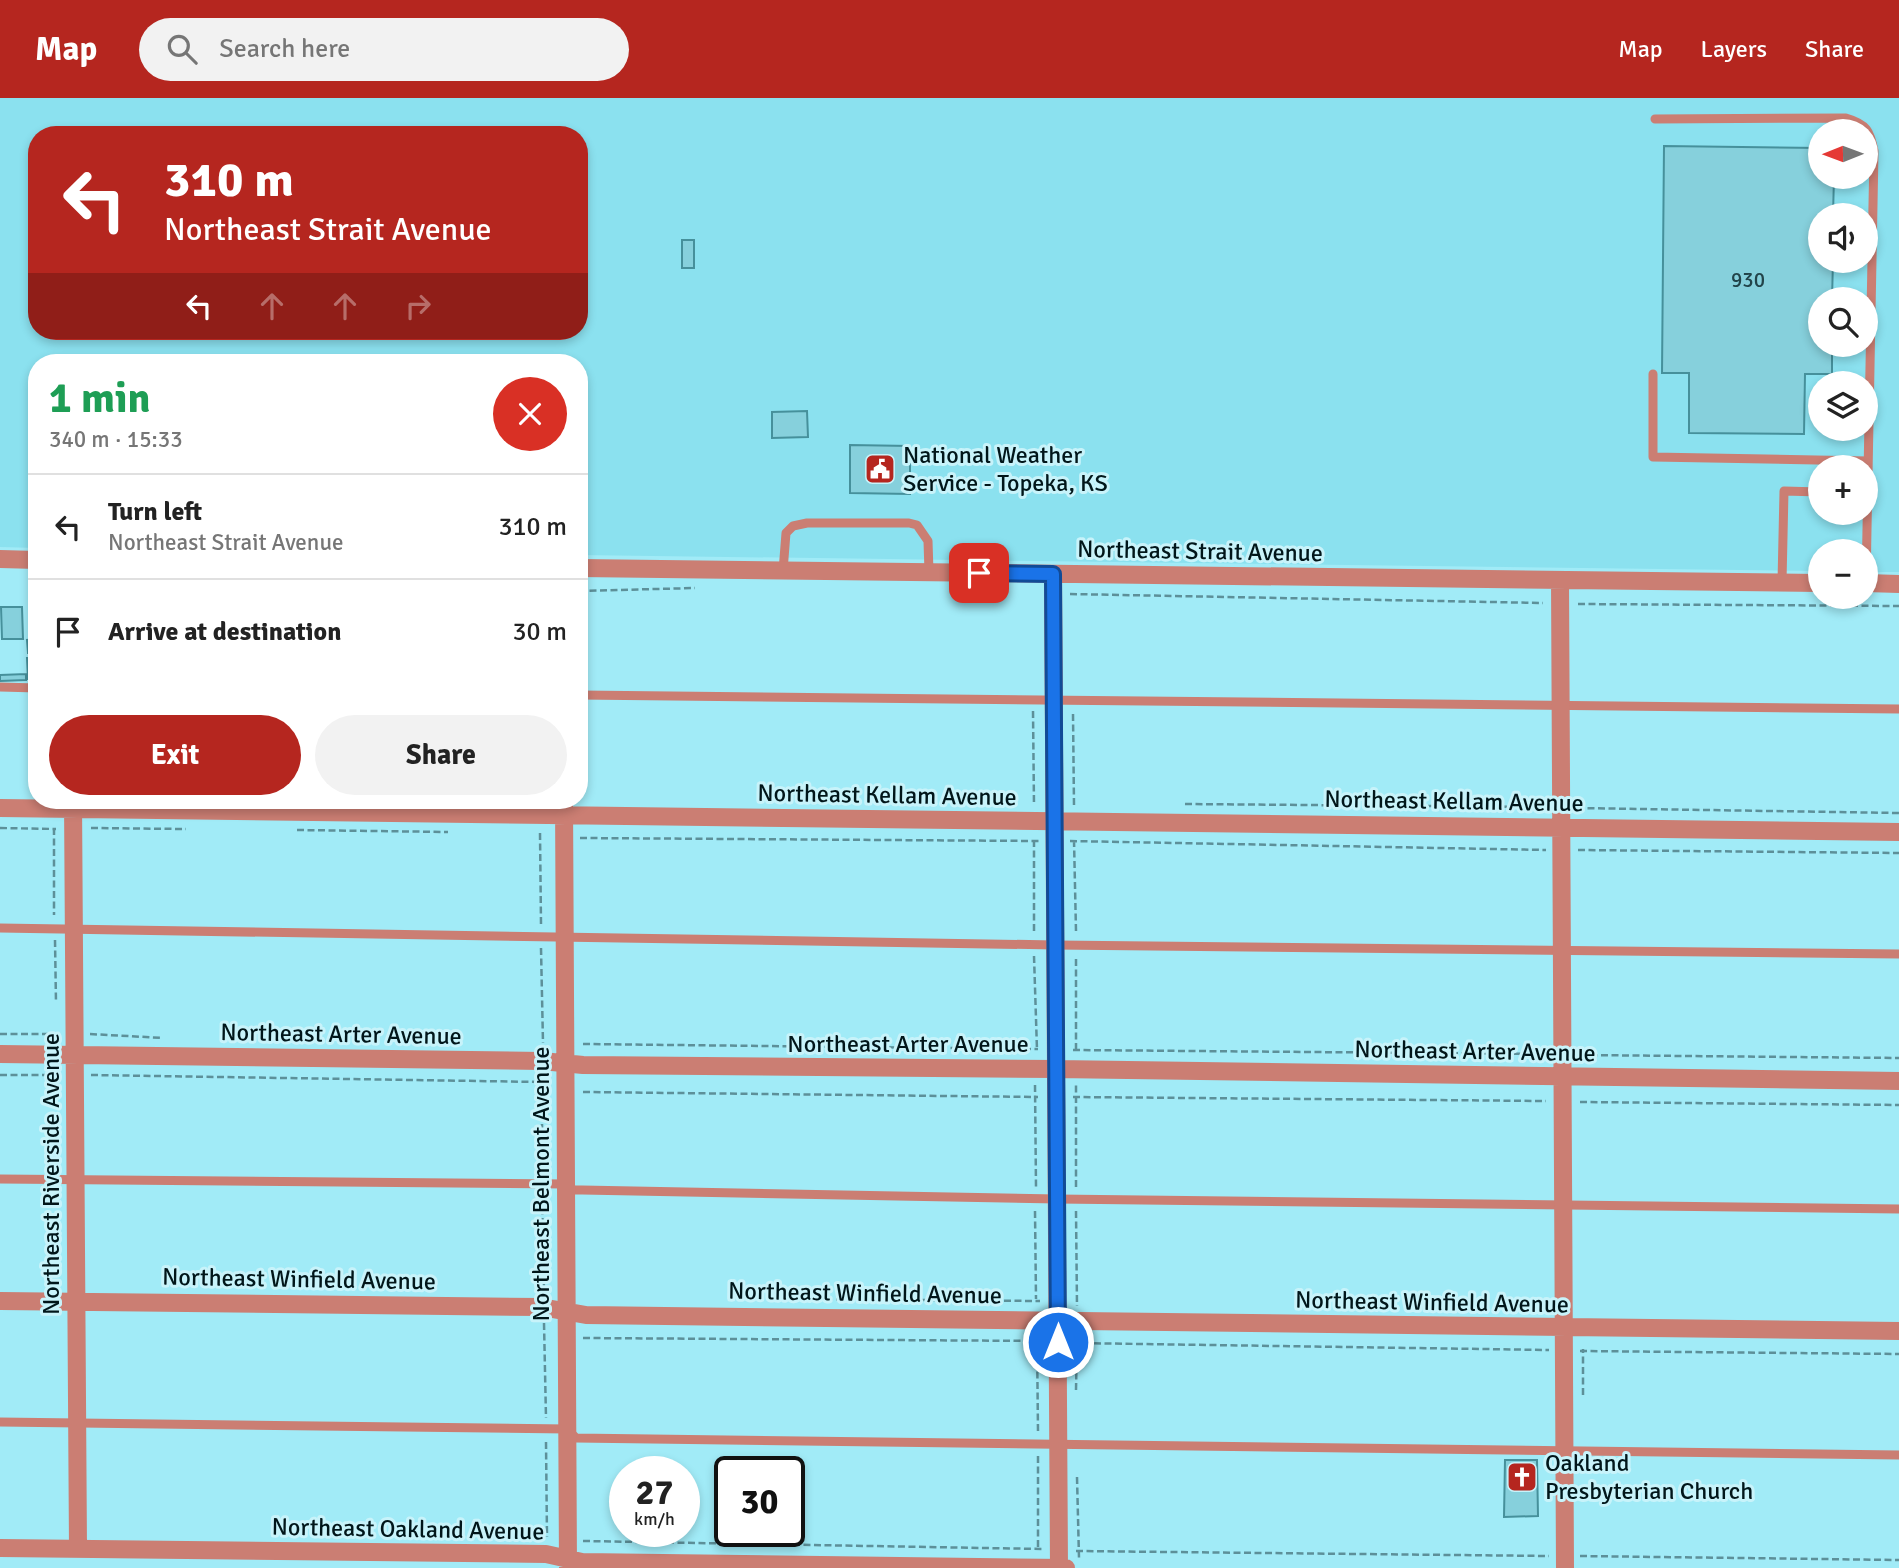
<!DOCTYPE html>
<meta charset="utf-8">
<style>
body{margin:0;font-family:Signika,sans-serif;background:#f2f2f2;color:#222;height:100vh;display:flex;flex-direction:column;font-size:26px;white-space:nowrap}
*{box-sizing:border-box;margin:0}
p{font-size:23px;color:#767676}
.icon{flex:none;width:38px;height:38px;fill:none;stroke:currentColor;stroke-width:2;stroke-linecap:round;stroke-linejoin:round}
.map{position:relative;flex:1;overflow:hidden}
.panel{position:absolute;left:28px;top:256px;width:560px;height:455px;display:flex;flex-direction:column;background:#fff;border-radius:28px;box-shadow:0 4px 10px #0003}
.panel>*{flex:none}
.top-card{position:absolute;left:28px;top:28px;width:560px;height:214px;border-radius:28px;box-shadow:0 4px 10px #0003;background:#b5261f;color:#fff;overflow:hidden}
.needle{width:46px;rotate:269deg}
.controls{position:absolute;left:1808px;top:21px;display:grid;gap:14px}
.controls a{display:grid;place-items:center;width:70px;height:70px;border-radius:50%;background:#fff;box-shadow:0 4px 10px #0003;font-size:35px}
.speed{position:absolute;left:609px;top:1358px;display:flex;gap:14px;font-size:35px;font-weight:700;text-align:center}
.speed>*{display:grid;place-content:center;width:91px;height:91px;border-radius:50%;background:#fff;box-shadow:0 4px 10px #0003;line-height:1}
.speed small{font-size:18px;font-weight:400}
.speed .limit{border:4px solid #111;border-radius:10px;background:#fff;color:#111}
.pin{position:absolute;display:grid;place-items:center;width:60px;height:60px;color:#fff;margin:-30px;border-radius:14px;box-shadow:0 4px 10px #0006}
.me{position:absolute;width:77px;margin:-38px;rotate:0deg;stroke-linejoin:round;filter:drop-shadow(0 0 5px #0008)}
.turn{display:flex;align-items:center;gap:24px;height:147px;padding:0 21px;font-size:32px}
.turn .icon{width:91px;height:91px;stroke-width:2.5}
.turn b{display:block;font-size:49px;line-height:60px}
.lanes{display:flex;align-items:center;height:66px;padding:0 21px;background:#0003;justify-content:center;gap:35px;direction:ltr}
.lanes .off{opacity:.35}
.round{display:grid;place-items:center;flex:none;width:74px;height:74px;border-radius:37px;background:#f2f2f2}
.head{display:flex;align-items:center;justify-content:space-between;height:119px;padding:0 21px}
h1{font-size:42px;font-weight:700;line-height:52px;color:#1e9e55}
.action{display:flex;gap:14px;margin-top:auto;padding:14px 21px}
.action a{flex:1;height:80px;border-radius:42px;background:#b5261f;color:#fff;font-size:28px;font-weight:700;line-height:80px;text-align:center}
.action a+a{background:#f2f2f2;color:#222}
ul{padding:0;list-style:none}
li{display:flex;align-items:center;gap:21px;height:105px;padding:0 21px;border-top:2px solid #e0e0e0}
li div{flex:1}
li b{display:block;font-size:26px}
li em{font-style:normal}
header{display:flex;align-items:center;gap:42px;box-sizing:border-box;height:98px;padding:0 35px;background:#b5261f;color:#fff}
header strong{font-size:33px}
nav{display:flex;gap:38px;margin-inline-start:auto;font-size:24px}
.search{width:490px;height:63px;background:#f2f2f2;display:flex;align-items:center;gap:18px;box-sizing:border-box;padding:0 24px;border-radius:38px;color:#767676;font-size:26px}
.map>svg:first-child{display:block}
.built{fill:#8be1ef;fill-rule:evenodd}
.building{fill:#86d0dc;stroke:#46909b;stroke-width:2}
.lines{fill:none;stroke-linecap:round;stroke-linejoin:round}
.path{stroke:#5d9099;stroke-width:2.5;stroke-dasharray:7 3.5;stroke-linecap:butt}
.service{stroke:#cb7e73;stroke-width:9}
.minor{stroke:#cb7e73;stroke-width:18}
.route-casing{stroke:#114b97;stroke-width:18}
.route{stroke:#1a73e8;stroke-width:12}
.labels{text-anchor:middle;stroke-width:6;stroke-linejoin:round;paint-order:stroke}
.number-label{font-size:21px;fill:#22444a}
.poi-label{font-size:24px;fill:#01161a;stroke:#c8f3fa;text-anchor:start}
.street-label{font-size:24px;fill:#01161a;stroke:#c8f3fa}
</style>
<header>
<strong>Map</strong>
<div class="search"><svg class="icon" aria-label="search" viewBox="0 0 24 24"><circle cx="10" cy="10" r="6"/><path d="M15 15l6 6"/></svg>Search here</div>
<nav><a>Map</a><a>Layers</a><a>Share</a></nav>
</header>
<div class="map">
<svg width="1899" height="1470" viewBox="0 0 1899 1470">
<rect width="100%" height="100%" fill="#a1ebf7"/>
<path class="built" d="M 0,0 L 1899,0 L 1899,474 L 1866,474 L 1866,453 L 1820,453 L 1820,473 L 579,457 L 579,264 L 37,264 L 37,450 L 0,449 ZM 1820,33 L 1866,33 L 1866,79 L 1820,79 ZM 37,37 L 579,37 L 579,233 L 37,233 ZM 1820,117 L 1866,117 L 1866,163 L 1820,163 ZM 1820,201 L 1866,201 L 1866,247 L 1820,247 ZM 1820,285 L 1866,285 L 1866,331 L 1820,331 ZM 1820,369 L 1866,369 L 1866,415 L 1820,415 Z"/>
<path class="building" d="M 1664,48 L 1820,50 L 1820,79 L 1834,79 L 1833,117 L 1820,117 L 1820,163 L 1833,163 L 1832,201 L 1820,201 L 1820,247 L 1832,247 L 1832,276 L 1805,276 L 1804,336 L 1689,335 L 1689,275 L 1662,275 Z
M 682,142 L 694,142 L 694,170 L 682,170 Z
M 807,313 L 808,339 L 772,340 L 772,314 Z
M 850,347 L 910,348 L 910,396 L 850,395 Z
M 1,509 L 22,509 L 23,541 L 2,541 Z
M 37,541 L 37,555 L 28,555 L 27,542 Z
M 27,560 L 37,560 L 37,581 L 28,581 Z
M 26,576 L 26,582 L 0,583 L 0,577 Z
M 1505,1362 L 1537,1362 L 1538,1418 L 1504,1419 Z"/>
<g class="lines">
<path class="path" d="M 579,493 L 695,490
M 1070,496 L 1543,505
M 1578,506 L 1899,508
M 1033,613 L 1034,707
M 1073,616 L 1074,707
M 1185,706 L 1546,709
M 1577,710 L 1899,715
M 0,730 L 56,731
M 54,730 L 54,817
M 91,730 L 186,731
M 297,732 L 448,734
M 540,735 L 541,826
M 580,740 L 1039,743
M 1034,742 L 1034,833
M 1074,742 L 1076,833
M 1070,743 L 1546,752
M 1578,752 L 1899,755
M 55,842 L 56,905
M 541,850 L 543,945
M 1034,858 L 1037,952
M 1076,861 L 1076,952
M 0,936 L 58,936
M 90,936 L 163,940
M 583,946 L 1038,951
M 1073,952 L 1546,956
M 1580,957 L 1899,960
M 0,977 L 60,977
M 91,977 L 542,984
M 1035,987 L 1036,1089
M 583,994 L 1038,999
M 1073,999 L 1546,1003
M 1580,1004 L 1899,1007
M 56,1069 L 57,1016
M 542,1075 L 542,980
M 1076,1089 L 1076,987
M 57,1093 L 57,1108
M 542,1099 L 544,1194
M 1035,1113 L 1036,1201
M 1076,1113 L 1077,1208
M 794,1201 L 1040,1203
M 544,1225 L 546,1320
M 583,1240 L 1041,1243
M 1037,1242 L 1038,1334
M 1073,1245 L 1549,1252
M 1580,1253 L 1899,1256
M 1076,1292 L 1077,1239
M 1583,1297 L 1583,1251
M 546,1344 L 547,1439
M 1038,1358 L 1038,1449
M 1077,1379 L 1079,1460
M 583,1443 L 1042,1451
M 1076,1453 L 1549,1458
M 1580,1458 L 1899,1462"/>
<path class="service" d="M 1655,21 L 1846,20 C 1867,26 1870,33 1874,53 L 1866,485
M 1653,276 L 1653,359 L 1868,363
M 783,473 L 786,435 L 793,428 L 807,425 L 909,425 L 917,427 L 928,443 L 929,474
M 1782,484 L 1784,393 L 1820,394
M 0,589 L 37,590
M 579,597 L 1899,611
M 0,830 L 1055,847 L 1899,856
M 0,1081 L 566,1086 L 574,1092 L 582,1092 L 1057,1101 L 1899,1111
M 0,1324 L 567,1331 L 576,1340 L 1899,1357"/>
<path class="minor" d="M 0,461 L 37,462
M 579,470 L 1820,485
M 1053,476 L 1059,1470
M 1560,482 L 1565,1470
M 1866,485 L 1899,486
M 73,702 L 78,1451
M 564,702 L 568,1470
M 0,710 L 1899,734
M 0,956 L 542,963 L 583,967 L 1056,971 L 1899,983
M 0,1203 L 541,1209 L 586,1217 L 1899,1233
M 0,1450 L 546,1456 L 582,1464 L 1066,1470"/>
</g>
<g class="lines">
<g class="route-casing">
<path id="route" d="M 979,475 L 1053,476 L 1058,1244"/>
</g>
<use href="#route" class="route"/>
</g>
<defs>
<g id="civic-square" transform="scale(1.575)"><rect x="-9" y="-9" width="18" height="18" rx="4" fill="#b5261f" stroke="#c8f3fa"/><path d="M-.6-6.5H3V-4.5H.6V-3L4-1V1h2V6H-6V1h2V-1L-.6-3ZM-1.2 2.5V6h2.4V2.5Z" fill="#fff"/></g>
<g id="church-square" transform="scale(1.575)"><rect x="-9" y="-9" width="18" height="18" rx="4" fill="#b5261f" stroke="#c8f3fa"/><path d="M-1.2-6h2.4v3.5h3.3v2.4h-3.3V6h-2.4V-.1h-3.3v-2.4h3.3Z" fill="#fff"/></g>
</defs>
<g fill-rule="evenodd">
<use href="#civic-square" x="880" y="371"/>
<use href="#church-square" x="1522" y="1379"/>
</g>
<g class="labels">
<g class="number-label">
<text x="1748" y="189">930</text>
</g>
<g class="poi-label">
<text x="903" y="365">National Weather<tspan x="903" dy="28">Service - Topeka, KS</tspan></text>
<text x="1545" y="1373">Oakland<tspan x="1545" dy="28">Presbyterian Church</tspan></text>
</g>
<g class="street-label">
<text transform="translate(1200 453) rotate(1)" y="8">Northeast Strait Avenue</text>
<text transform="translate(887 697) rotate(1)" y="8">Northeast Kellam Avenue</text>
<text transform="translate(1454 703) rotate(1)" y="8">Northeast Kellam Avenue</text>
<text transform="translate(341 936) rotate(1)" y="8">Northeast Arter Avenue</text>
<text x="908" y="954">Northeast Arter Avenue</text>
<text transform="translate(1475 953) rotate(1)" y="8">Northeast Arter Avenue</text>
<text transform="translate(51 1076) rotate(-90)" y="8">Northeast Riverside Avenue</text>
<text transform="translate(541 1086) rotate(-90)" y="8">Northeast Belmont Avenue</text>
<text transform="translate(299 1181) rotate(1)" y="8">Northeast Winfield Avenue</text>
<text transform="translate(865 1195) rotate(1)" y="8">Northeast Winfield Avenue</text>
<text transform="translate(1432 1204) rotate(1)" y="8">Northeast Winfield Avenue</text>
<text transform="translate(408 1431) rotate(1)" y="8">Northeast Oakland Avenue</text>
</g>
</g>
</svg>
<div class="controls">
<a><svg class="needle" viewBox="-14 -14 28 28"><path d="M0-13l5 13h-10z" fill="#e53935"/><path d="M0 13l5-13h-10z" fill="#767676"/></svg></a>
<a><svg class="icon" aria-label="sound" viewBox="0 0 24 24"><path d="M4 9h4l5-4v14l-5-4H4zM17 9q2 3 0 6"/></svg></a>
<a><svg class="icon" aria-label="search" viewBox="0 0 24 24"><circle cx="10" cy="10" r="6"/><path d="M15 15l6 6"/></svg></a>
<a><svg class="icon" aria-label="layers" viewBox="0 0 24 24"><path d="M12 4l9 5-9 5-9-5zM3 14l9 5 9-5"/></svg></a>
<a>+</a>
<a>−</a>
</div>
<div class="speed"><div>27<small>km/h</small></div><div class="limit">30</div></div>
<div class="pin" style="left:979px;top:475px;background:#d93025"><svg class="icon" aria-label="arrive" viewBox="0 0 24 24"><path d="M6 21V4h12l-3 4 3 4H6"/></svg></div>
<svg class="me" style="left:1058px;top:1244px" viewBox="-20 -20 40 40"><circle r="17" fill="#1a73e8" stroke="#fff" stroke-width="3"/><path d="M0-11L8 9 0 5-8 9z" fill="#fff"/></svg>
<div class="top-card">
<div class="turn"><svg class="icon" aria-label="left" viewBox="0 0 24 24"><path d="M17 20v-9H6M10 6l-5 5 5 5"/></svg><div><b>310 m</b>Northeast Strait Avenue</div></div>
<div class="lanes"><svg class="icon" aria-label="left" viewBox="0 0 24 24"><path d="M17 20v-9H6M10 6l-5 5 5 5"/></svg><svg class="icon off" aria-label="ahead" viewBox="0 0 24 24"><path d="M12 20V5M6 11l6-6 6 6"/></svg><svg class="icon off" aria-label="ahead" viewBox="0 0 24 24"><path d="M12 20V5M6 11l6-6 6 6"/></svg><svg class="icon off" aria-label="right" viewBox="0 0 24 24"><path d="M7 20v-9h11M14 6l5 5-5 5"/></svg></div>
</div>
<section class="panel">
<div class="head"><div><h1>1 min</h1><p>340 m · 15:33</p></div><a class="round" style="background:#d93025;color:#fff"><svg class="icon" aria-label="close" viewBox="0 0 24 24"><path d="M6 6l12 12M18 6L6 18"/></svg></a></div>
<ul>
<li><svg class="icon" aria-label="left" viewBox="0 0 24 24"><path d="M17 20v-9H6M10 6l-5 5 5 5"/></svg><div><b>Turn left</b><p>Northeast Strait Avenue</p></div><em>310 m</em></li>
<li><svg class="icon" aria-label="arrive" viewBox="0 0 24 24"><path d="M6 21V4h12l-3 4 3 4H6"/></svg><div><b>Arrive at destination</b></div><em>30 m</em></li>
</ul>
<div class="action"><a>Exit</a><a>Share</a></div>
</section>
</div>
